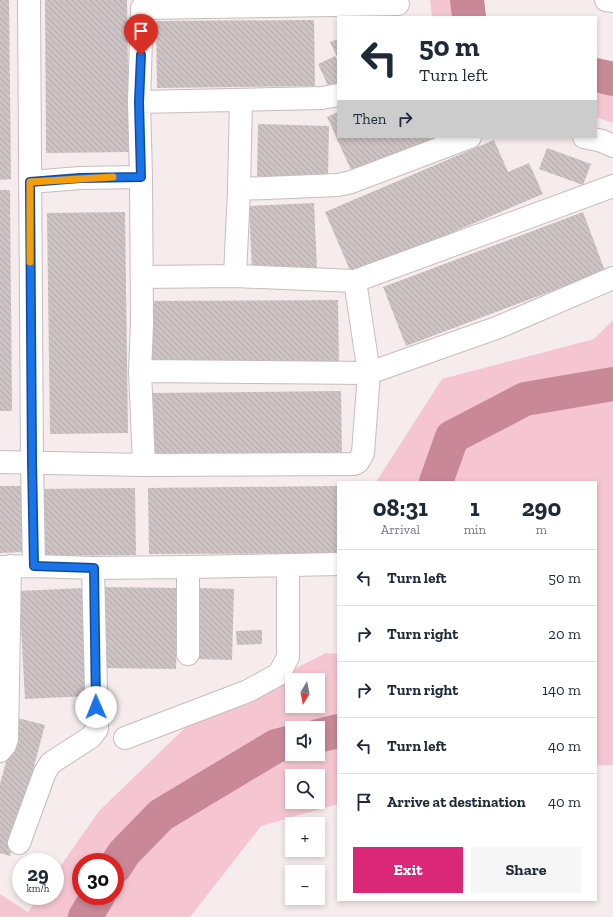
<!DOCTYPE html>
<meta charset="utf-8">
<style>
body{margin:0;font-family:"Zilla Slab",serif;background:#f6f6f7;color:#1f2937;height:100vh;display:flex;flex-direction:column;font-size:15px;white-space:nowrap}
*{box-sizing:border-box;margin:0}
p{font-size:13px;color:#747a83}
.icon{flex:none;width:22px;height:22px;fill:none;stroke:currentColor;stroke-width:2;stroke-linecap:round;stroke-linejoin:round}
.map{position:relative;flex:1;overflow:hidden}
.panel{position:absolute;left:337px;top:481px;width:260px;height:420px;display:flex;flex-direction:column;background:#fff;border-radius:0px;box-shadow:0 2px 6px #0003}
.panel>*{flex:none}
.top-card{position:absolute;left:337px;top:16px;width:260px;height:122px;border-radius:0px;box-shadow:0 2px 6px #0003;background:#fff;color:#1f2937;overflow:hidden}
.needle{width:26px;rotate:190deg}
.fabs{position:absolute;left:285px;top:673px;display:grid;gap:8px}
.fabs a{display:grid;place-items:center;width:40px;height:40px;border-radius:0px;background:#fff;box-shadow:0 2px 6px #0003;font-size:20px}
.speed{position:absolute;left:12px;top:853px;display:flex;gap:8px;font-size:20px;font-weight:700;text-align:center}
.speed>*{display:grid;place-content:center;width:52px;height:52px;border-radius:50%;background:#fff;box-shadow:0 2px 6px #0003;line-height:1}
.speed small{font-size:10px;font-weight:400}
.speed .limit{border:6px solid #d22;background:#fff;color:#111}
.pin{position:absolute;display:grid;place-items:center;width:34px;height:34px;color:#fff;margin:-41px -17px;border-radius:50% 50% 50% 0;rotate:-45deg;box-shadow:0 0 4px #0007}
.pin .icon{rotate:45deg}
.me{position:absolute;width:44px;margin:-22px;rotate:359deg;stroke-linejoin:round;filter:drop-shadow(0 0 3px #0008)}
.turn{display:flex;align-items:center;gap:14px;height:84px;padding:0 16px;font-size:18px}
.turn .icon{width:52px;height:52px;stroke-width:2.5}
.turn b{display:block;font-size:28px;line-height:34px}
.then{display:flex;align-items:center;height:38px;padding:0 16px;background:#0003;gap:8px;font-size:15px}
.eta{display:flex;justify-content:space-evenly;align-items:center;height:68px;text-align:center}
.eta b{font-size:24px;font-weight:700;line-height:28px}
.primary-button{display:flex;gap:8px;margin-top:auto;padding:8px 16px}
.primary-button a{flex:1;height:46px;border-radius:0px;background:#db2777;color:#fff;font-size:16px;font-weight:700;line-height:46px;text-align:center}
.primary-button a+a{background:#f6f6f7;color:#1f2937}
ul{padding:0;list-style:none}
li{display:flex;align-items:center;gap:12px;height:56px;padding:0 16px;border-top:1px solid #e0e1e3}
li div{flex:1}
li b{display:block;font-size:15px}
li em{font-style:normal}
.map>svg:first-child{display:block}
.grass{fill:#f5c6d1;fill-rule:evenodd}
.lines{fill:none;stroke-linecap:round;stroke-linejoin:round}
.river{stroke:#c98898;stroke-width:34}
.building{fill:url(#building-back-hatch)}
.minor-casing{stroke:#c6bcbe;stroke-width:24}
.minor{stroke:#fff;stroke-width:22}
.route-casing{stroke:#114b97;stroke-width:10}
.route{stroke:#1a73e8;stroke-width:7}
.slow{stroke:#f59e0b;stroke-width:7}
</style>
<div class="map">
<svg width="613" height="917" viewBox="0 0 613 917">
<defs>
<pattern id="building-back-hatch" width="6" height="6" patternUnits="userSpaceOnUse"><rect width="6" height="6" fill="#cdc2c4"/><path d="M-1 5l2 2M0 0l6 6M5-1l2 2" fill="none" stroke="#afa6a8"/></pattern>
</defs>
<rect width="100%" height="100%" fill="#f6ecee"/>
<path class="grass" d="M 430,0 L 467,0 L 469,17 L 432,17 Z
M 596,69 L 613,74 L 613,123 L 596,117 Z
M 613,320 L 613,765 L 596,765 L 596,482 L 376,482 L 442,379 L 594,339 Z
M 326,653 L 338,654 L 338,804 L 261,826 L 190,917 L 0,917 L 0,894 L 28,912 L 39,896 L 55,896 L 55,874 L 99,811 L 193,720 ZM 292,680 L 318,680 L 318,706 L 292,706 ZM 292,728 L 318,728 L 318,754 L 292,754 ZM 292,776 L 318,776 L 318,802 L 292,802 ZM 81,862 L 115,862 L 115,896 L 81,896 Z"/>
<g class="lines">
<path class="river" d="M 467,0 L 469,17
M 596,75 L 613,79
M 436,482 L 452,437 L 525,399 L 613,384
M 318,736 L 338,731
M 115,867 L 124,853 L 161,815 L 276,746 L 292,742
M 85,917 L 98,896"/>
</g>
<path class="building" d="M 0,0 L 9,0 L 11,179 L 0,180 Z
M 45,0 L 127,0 L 129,152 L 46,153 Z
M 314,20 L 315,86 L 157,88 L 156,21 Z
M 338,39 L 338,59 L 330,42 Z
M 335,56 L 338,62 L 338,87 L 330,90 L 318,64 Z
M 338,112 L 338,137 L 432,137 L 433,139 L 353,174 L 327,117 Z
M 258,124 L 329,126 L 328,177 L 257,176 Z
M 494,140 L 508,172 L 529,163 L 543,194 L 352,275 L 325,212 Z
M 547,148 L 591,164 L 583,185 L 539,169 Z
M 0,190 L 10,190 L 12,411 L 0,411 Z
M 314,203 L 317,268 L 252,272 L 249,206 Z
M 125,212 L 128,433 L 50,434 L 47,213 Z
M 583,212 L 605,271 L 406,346 L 383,287 Z
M 338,300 L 339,366 L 148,368 L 147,301 Z
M 341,391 L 342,457 L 152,459 L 151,393 Z
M 0,486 L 24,486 L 25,552 L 0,553 Z
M 338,486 L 338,553 L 149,554 L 148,488 Z
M 135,488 L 136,555 L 37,556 L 37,489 Z
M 102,587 L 178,588 L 176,669 L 101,668 Z
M 84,588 L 89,696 L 25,699 L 19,591 Z
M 199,588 L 234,589 L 232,660 L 197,659 Z
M 262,630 L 262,644 L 237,645 L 236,631 Z
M 18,718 L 45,725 L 10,856 L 0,853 L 0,784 Z"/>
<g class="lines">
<g class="minor-casing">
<path id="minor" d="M 29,0 L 32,462 L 34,566
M 606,0 L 613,1
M 139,102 L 322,98 L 338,95
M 584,137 L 602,141 L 613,146
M 141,177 L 142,324 L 140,371 L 144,465
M 30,182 L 80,178 L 141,177 L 139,102 L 142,8 L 398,4
M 239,189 L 338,185 L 351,182 L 470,137
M 235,276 L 239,189 L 241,100
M 142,277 L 235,276 L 355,281 L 613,186
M 140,371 L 369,373 L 499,327 L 613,278
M 0,462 L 144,465 L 354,464 L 358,462 L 363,453 L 369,373 L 355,281
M 0,567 L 34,566 L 93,568 L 188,567 L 338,564
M 188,654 L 188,567
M 125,738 L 248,691 L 279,674 L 288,657 L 288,566
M 0,751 L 5,745 L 7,739 L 10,566
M 19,843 L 45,772 L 51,763 L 91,737 L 97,729 L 93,568"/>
</g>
<use href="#minor" class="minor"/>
</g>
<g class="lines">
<g class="route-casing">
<path id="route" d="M 96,707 L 94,568 L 34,566 L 32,462 L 30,182 L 80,178 L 141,177 L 139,102 L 141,55"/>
</g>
<use href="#route" class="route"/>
<path class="slow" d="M 30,262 L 30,182 L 113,177"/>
</g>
</svg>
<div class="fabs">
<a><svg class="needle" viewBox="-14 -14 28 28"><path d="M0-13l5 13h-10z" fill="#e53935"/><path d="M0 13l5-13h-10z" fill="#747a83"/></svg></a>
<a><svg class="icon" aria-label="sound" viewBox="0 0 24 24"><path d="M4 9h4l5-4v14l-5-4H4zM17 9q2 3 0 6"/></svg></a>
<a><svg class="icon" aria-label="search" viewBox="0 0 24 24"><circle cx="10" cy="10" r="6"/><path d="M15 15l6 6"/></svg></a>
<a>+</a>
<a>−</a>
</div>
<div class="speed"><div>29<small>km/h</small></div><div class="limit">30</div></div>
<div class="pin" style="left:141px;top:55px;background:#d93025"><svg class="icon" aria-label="arrive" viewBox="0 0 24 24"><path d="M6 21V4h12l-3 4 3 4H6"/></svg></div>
<svg class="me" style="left:96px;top:707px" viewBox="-20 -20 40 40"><circle r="19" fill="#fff"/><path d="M0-13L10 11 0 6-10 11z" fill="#1a73e8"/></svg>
<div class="top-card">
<div class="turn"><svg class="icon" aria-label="left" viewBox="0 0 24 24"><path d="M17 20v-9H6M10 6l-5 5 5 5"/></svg><div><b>50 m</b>Turn left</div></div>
<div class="then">Then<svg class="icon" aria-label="right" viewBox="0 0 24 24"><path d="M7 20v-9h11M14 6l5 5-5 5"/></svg></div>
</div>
<section class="panel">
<div class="eta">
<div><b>08:31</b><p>Arrival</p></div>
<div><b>1</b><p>min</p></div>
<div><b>290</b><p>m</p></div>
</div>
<ul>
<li><svg class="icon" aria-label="left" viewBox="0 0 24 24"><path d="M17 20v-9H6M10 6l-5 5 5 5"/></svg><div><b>Turn left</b></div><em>50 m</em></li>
<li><svg class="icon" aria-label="right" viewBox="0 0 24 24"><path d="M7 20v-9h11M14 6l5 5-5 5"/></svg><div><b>Turn right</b></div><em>20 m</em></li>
<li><svg class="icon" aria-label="right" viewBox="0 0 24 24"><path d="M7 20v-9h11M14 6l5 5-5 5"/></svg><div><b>Turn right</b></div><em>140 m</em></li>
<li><svg class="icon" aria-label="left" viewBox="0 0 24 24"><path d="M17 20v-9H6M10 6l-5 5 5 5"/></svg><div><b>Turn left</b></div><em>40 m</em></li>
<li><svg class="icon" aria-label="arrive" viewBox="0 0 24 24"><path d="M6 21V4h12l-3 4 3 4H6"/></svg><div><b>Arrive at destination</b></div><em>40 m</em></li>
</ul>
<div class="primary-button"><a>Exit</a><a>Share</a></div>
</section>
</div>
